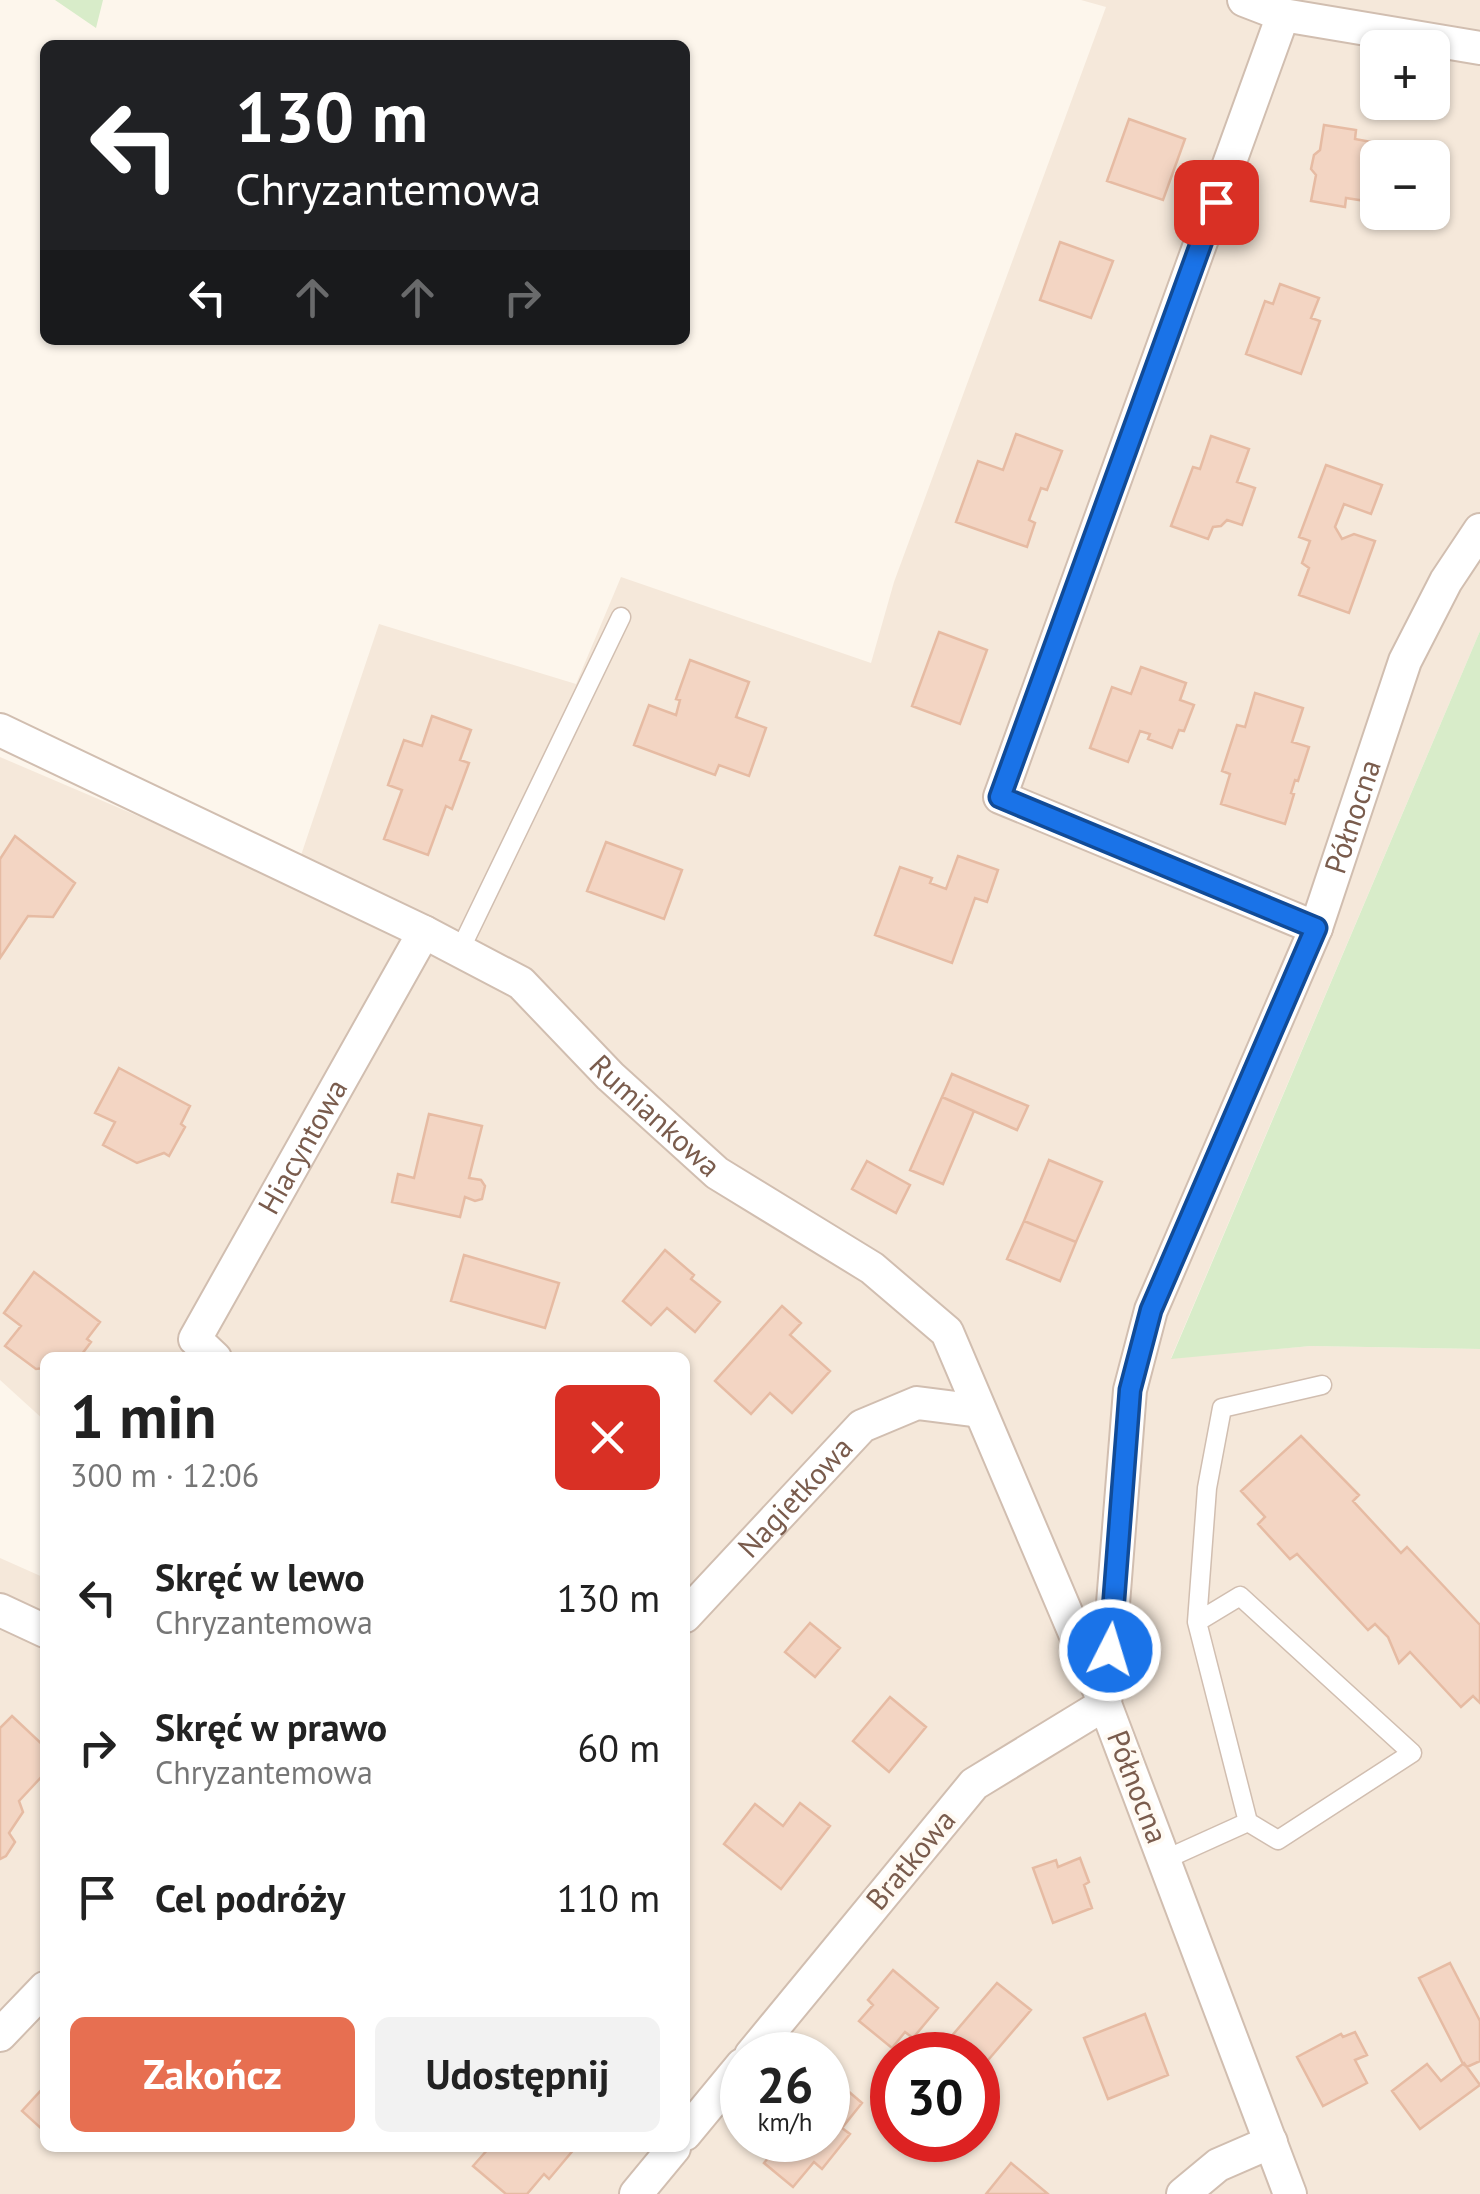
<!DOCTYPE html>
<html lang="pl">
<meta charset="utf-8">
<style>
body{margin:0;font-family:"PT Sans",sans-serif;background:#f2f2f2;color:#222;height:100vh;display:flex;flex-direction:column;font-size:38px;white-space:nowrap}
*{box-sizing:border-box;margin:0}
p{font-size:32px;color:#767676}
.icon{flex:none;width:55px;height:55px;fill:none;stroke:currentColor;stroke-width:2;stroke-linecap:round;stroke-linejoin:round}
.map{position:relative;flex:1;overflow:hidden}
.drawer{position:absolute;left:40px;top:1352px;width:650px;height:800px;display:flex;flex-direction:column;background:#fff;border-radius:15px;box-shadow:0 2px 8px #0004}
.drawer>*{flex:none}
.banner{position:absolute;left:40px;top:40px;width:650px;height:305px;border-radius:15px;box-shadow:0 2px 8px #0004;background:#202124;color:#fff;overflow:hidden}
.controls{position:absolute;left:1360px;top:30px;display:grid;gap:20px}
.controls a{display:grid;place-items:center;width:90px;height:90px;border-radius:15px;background:#fff;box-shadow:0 2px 8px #0004;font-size:50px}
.speed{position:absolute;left:720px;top:2032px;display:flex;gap:20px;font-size:50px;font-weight:700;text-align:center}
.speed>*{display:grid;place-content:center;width:130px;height:130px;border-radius:50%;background:#fff;box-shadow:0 2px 8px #0004;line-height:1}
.speed small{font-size:25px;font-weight:400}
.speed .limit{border:15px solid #d22;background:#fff;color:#111}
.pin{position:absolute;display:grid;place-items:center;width:85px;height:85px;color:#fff;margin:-42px;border-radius:20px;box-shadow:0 5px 15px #0006}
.me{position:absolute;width:110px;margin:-55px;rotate:5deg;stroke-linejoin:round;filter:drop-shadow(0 0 8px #0008)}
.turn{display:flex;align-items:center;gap:35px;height:210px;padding:0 30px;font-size:45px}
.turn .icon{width:130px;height:130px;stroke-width:2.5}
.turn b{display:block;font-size:70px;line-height:85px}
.lanes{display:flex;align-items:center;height:95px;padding:0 30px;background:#0003;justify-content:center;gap:50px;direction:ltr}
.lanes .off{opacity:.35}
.round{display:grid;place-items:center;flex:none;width:105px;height:105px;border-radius:15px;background:#f2f2f2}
.head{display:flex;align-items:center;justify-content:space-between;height:170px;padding:0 30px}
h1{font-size:60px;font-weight:800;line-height:75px}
.primary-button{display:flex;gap:20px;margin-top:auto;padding:20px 30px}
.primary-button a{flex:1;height:115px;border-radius:15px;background:#e76f51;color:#fff;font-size:40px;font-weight:800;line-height:115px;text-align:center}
.primary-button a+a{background:#f2f2f2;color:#222}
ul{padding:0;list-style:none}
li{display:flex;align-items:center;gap:30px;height:150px;padding:0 30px}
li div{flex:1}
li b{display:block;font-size:38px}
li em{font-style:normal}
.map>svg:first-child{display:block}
.residential{fill:#f5e8da;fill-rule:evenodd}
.green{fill:#d8ecc9}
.building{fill:#f3d5c3;stroke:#e6bba3;stroke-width:2.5}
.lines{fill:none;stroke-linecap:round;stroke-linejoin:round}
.service-casing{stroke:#d1beb0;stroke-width:21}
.minor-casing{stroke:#d1beb0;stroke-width:36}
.service{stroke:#fff;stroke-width:18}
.minor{stroke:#fff;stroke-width:32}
.route-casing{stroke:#114b97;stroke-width:25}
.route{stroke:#1a73e8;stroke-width:18}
.labels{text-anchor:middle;stroke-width:8;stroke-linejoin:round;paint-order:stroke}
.street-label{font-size:30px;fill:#7a5c4d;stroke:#fffaf3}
</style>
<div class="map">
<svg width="1480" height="2194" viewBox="0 0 1480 2194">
<rect width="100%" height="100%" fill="#fdf6ec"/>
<path class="residential" d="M 1081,0 L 1480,0 L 1480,631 L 1171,1358 L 1311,1346 L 1480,1349 L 1480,2194 L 0,2194 L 0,1558 L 45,1578 L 45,2148 L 685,2148 L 685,1358 L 45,1358 L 45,1421 L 0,1380 L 0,757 L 292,882 L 379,624 L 576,684 L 621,577 L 871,663 L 894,582 L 1106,7 ZM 1378,48 L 1432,48 L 1432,102 L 1378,102 ZM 1378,158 L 1432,158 L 1432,212 L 1378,212 ZM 742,2055 L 828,2055 L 828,2140 L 742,2140 ZM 892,2055 L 978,2055 L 978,2140 L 892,2140 Z"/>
<path class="green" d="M 55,0 L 103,0 L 96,28 Z
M 1480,631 L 1480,1349 L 1311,1346 L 1171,1359 Z"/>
<path class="building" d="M 1129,119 L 1185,139 L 1163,200 L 1107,181 Z
M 1324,125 L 1356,130 L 1355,139 L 1398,147 L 1395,158 L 1378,158 L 1378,203 L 1346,198 L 1345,207 L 1311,201 L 1316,175 L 1311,169 L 1314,155 L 1320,150 Z
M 1060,242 L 1113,261 L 1091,318 L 1040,300 Z
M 1280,284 L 1319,298 L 1311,318 L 1320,321 L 1301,374 L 1246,354 L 1265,301 L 1273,304 Z
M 1016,434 L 1062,451 L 1047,490 L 1041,488 L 1029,520 L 1035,523 L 1027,547 L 956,522 L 978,461 L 1003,470 Z
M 1211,436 L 1249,449 L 1237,482 L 1255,488 L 1242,525 L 1227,520 L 1221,526 L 1213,527 L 1208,539 L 1171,526 L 1193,467 L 1200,469 Z
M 1326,465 L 1382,485 L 1371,514 L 1344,504 L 1335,527 L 1342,539 L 1354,534 L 1375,541 L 1349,613 L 1299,595 L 1309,568 L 1302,563 L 1310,541 L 1299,537 Z
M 939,632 L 987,650 L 960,724 L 912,706 Z
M 690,660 L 749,682 L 736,717 L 766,728 L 749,776 L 719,765 L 715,775 L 634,745 L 649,705 L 676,715 L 680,700 L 676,699 Z
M 1141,667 L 1186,683 L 1180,700 L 1194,705 L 1184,731 L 1179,730 L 1172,748 L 1148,739 L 1150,734 L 1140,731 L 1128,762 L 1090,748 L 1112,687 L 1131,694 Z
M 1255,693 L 1303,708 L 1292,742 L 1309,747 L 1298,781 L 1295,780 L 1291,793 L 1294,794 L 1285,824 L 1221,804 L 1230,774 L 1222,771 L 1237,725 L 1245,727 Z
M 432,716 L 471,730 L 460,760 L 469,763 L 452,809 L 446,806 L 428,855 L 384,839 L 402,790 L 388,785 L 404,740 L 422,746 Z
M 15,836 L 75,883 L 53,917 L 28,916 L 0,958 L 0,859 Z
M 606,842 L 682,870 L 664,919 L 587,891 Z
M 958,856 L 998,870 L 987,902 L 975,898 L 952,963 L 875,935 L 900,867 L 932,878 L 930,883 L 946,889 Z
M 119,1068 L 190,1106 L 181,1124 L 185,1127 L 169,1156 L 164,1153 L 137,1163 L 103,1145 L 115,1122 L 95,1113 Z
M 952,1074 L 1028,1106 L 1017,1130 L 942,1097 Z
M 942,1097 L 974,1111 L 943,1184 L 910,1170 Z
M 429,1114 L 482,1126 L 469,1178 L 481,1180 L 485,1186 L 482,1199 L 475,1201 L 465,1197 L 460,1217 L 392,1202 L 398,1174 L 414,1178 Z
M 1049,1160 L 1102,1182 L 1076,1242 L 1024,1221 Z
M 867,1161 L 910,1185 L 896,1213 L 852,1189 Z
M 1024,1221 L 1076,1242 L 1060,1281 L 1007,1259 Z
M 665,1250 L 694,1275 L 691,1279 L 720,1302 L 695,1332 L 667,1308 L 651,1325 L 623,1301 Z
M 464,1255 L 559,1283 L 545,1328 L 451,1301 Z
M 34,1272 L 100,1322 L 87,1339 L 91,1342 L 79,1358 L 45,1358 L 45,1368 L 36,1369 L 5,1346 L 21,1326 L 4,1313 Z
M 782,1306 L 801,1323 L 790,1335 L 830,1371 L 792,1413 L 770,1393 L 751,1414 L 715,1381 Z
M 1301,1436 L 1359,1495 L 1353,1501 L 1401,1553 L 1407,1547 L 1480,1625 L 1480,1703 L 1473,1696 L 1461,1707 L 1410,1652 L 1399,1663 L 1388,1637 L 1375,1624 L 1368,1630 L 1297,1554 L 1290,1559 L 1258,1524 L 1265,1517 L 1241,1491 Z
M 810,1623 L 840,1648 L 815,1677 L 785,1652 Z
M 890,1697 L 926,1727 L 889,1772 L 853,1741 Z
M 12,1716 L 45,1747 L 45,1773 L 19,1801 L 23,1812 L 9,1833 L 15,1842 L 6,1856 L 0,1859 L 0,1728 Z
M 800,1803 L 830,1826 L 781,1889 L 724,1844 L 755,1804 L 783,1826 Z
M 1080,1858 L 1089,1882 L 1084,1885 L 1092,1908 L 1053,1923 L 1033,1868 L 1056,1860 L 1058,1867 Z
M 1450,1963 L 1480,2021 L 1480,2061 L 1467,2067 L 1463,2064 L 1419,1978 Z
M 893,1970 L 938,2008 L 913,2038 L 905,2032 L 892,2048 L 859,2021 L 873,2005 L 868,2000 Z
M 997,1983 L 1031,2010 L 983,2066 L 978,2061 L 978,2055 L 970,2055 L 950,2038 Z
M 1145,2014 L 1168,2075 L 1108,2099 L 1084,2038 Z
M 1355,2032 L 1367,2055 L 1355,2060 L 1367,2083 L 1323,2106 L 1297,2057 L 1341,2034 L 1343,2037 Z
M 1464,2063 L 1480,2085 L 1420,2129 L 1392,2091 L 1427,2064 L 1441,2081 Z
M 834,2079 L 862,2103 L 842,2128 L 850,2134 L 822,2169 L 814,2162 L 793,2187 L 764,2163 L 783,2140 L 828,2140 L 828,2086 Z
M 45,2086 L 45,2132 L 22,2111 Z
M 489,2148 L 575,2148 L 549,2179 L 544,2174 L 527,2194 L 506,2194 L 473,2166 Z
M 1011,2163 L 1048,2194 L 986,2194 Z"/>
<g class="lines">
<g class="service-casing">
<path id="service" d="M 460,950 L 621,617
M 1197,1622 L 1240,1596 L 1412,1753 L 1278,1840 L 1248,1822
M 1164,1860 L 1248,1822 L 1197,1622 L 1207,1488 L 1222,1408 L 1322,1385"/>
</g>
<g class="minor-casing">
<g id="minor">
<path d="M 1244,0 L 1283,15 L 1480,48"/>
<path d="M 1283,15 L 1000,797 L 1316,928"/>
<path id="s1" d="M 0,730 L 424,932 L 521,983 L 610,1076 L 717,1173 L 872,1268 L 947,1332 L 1105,1704 L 974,1784 L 751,2055"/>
<path id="s2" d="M 215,1358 L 195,1339 L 424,932"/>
<path d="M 0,1610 L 45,1631"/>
<path id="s3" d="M 685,1616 L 862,1426 L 917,1403 L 980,1411"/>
<path d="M 0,2035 L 45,1988"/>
<path d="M 685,2134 L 742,2065"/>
<path d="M 636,2194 L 674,2148"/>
<path d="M 1183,2194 L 1218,2165 L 1271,2142"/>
<path id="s4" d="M 1290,2194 L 1105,1704 L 1130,1390 L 1151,1310 L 1316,928 L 1405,661 L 1446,581 L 1480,530"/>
</g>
</g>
<use href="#service" class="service"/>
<use href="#minor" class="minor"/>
</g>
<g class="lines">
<g class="route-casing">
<path id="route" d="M 1110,1650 L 1130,1390 L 1151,1310 L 1316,928 L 1000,797 L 1216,202"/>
</g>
<use href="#route" class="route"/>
</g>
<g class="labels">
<g class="street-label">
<text dy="10" stroke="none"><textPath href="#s4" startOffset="1455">Północna</textPath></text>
<text dy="10" stroke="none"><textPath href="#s1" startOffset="768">Rumiankowa</textPath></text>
<text dy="10" stroke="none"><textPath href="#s2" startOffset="248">Hiacyntowa</textPath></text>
<text dy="10" stroke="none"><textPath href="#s3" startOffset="162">Nagietkowa</textPath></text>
<text transform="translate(1137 1787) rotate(69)" y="10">Północna</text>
<text transform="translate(911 1860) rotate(-50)" y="10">Bratkowa</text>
</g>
</g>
</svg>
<div class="controls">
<a>+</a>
<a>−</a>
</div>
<div class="speed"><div>26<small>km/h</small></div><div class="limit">30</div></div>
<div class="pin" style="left:1216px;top:202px;background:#d93025"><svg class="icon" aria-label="arrive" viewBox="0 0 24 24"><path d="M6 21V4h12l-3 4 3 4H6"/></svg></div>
<svg class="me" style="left:1110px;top:1650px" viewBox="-20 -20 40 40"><circle r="17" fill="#1a73e8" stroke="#fff" stroke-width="3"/><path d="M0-11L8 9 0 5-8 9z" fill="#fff"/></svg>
<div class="banner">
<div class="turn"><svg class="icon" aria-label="left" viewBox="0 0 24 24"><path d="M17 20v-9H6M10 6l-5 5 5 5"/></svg><div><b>130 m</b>Chryzantemowa</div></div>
<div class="lanes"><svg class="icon" aria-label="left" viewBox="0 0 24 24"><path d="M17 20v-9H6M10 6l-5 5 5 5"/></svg><svg class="icon off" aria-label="ahead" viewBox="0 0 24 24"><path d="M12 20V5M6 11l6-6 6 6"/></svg><svg class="icon off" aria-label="ahead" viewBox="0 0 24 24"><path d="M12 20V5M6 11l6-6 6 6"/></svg><svg class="icon off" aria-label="right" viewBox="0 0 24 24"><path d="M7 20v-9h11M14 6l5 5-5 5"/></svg></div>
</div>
<section class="drawer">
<div class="head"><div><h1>1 min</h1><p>300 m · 12:06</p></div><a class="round" style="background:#d93025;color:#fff"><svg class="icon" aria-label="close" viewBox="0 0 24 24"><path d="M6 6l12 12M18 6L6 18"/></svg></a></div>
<ul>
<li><svg class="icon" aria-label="left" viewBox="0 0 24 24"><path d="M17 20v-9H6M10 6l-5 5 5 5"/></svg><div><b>Skręć w lewo</b><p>Chryzantemowa</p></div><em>130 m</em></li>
<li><svg class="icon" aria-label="right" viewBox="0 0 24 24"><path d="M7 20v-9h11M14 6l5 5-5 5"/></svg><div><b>Skręć w prawo</b><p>Chryzantemowa</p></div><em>60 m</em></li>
<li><svg class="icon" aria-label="arrive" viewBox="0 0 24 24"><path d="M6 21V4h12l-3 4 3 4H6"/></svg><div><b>Cel podróży</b></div><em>110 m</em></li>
</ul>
<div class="primary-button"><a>Zakończ</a><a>Udostępnij</a></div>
</section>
</div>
